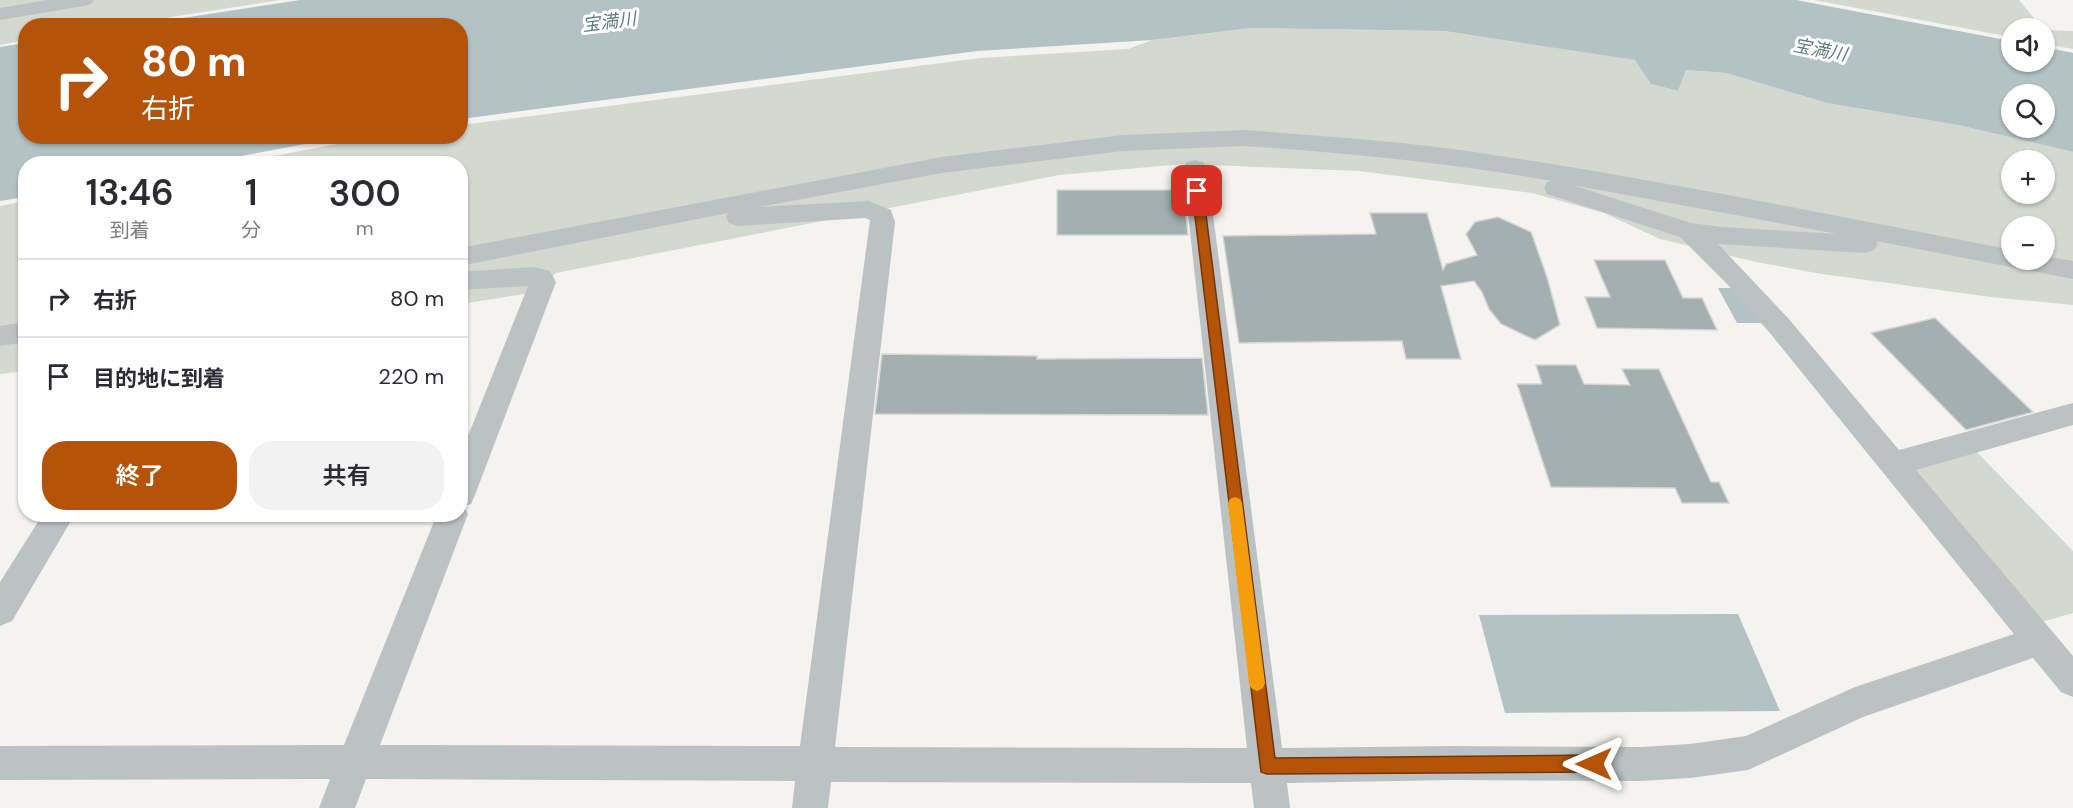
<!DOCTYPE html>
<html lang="ja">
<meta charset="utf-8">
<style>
body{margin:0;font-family:"DM Sans","Noto Sans JP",sans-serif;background:#f2f2f3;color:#2b2b33;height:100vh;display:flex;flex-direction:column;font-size:22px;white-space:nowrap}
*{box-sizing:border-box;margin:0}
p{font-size:20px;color:#7c7c81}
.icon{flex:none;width:33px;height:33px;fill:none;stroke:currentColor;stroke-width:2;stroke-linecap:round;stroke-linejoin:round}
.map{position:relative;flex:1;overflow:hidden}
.panel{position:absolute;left:18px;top:156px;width:450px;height:366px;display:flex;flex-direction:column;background:#fff;border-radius:24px;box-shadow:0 2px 4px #0004}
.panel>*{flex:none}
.top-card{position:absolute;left:18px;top:18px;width:450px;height:126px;border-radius:24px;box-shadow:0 2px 4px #0004;background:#b45309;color:#fff;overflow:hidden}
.fabs{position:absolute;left:2001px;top:18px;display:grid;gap:12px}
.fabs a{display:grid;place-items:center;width:54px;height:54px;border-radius:50%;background:#fff;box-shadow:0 2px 4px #0004;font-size:30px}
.pin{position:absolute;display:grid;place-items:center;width:51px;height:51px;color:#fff;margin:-26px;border-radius:12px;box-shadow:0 3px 9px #0006}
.me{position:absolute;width:66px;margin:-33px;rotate:270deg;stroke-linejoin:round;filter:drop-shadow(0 0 4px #0008)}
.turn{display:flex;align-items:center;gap:21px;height:126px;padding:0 24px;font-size:27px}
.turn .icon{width:78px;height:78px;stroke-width:2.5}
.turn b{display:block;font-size:42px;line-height:51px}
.eta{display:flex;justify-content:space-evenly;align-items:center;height:102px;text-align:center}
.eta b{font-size:36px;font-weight:600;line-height:42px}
.button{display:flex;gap:12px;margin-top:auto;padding:12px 24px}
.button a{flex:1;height:69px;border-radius:24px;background:#b45309;color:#fff;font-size:24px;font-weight:600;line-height:69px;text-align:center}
.button a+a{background:#f2f2f3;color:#2b2b33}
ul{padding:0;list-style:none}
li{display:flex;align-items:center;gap:18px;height:78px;padding:0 24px;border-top:2px solid #e1e1e2}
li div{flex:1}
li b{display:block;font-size:22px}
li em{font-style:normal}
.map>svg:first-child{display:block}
.green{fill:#d4d9cf;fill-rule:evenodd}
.water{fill:#b3c3c5;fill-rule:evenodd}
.building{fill:#a3afb1;stroke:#d5d5d3;stroke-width:1.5}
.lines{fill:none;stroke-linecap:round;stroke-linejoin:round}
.minor{fill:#bcc2c4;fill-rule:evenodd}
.route{fill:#b45309;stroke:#753606;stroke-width:1.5}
.slow{fill:#f59e0b}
.labels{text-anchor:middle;stroke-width:6;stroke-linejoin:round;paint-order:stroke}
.far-water-label{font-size:18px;font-style:italic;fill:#5e7b7f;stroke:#fff}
</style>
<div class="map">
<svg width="2073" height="808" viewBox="0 0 2073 808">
<rect width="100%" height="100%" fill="#f4f3ef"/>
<path class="green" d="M 0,0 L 280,0 L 120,25 L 26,26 L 25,40 L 0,45 Z
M 1814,0 L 2019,0 L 2042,28 L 2012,28 L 2011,37 Z
M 1252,28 L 1444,31 L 1636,60 L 1651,84 L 1678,91 L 1686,70 L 1726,73 L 1827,103 L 1958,125 L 2073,152 L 2073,305 L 1991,297 L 1822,274 L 1756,262 L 1660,239 L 1604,213 L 1532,193 L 1359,171 L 1184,164 L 1059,175 L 556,273 L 531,293 L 461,304 L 460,164 L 229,164 L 375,137 L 460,136 L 461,125 L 980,58 L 1128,49 L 1152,40 ZM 2012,160 L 2044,160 L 2044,194 L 2012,194 ZM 2012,226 L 2044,226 L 2044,260 L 2012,260 Z
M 2045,30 L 2073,31 L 2073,49 L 2045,44 Z
M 25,201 L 25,371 L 0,374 L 0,206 Z
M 1971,446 L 2073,551 L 2073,613 L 2035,624 L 1901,464 Z"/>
<path class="water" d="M 300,0 L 1796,0 L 2011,41 L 2012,62 L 2044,62 L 2045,47 L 2073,53 L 2073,152 L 1958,125 L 1827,103 L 1726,73 L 1686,70 L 1678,91 L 1651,84 L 1635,60 L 1444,31 L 1252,28 L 1152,40 L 977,51 L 461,119 L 460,26 L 137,25 ZM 2012,94 L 2044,94 L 2044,128 L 2012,128 Z
M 25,43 L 26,136 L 343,137 L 203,163 L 26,164 L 25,197 L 0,201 L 0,47 Z
M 1718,288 L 1737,288 L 1764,323 L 1737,323 Z
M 1738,614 L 1780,711 L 1505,713 L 1479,615 Z"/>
<path class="building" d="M 1057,190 L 1183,190 L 1188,235 L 1057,235 Z
M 1370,213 L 1427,213 L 1443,270 L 1446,264 L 1477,255 L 1466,234 L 1475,222 L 1498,217 L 1531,232 L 1547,277 L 1560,325 L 1535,340 L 1501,324 L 1489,309 L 1482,292 L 1474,281 L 1441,286 L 1461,359 L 1406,359 L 1402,341 L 1239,343 L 1223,236 L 1376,234 Z
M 1594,260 L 1665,260 L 1683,298 L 1702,298 L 1717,330 L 1597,328 L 1585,297 L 1610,297 Z
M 1935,318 L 2033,412 L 1966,430 L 1871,333 Z
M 882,354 L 1037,356 L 1037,359 L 1202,358 L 1208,415 L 875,414 Z
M 1536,365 L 1576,365 L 1584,384 L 1630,385 L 1622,369 L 1659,369 L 1711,482 L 1719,482 L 1729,503 L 1682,503 L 1675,488 L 1551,487 L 1517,384 L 1542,384 Z"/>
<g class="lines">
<path class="minor" d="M 47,0 L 94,0 L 91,4 L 84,6 L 0,20 L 0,8 Z
M 1245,130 C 1322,136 1399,141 1475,152 C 1655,179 1833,215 2012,250 L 2012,260 L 2044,260 L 2044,256 L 2073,261 L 2073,279 L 1876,241 L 1878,244 L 1874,250 L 1865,253 L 1718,244 L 1788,318 L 1899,450 L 2073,403 L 2073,425 L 1916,470 L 2073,656 L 2073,697 L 2061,692 L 2033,658 L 1863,717 L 1748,770 L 1690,778 L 1641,781 L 1453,780 L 1287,783 L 1290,808 L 1254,808 L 1251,783 L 831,782 L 828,808 L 792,808 L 795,781 L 366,779 L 355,808 L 319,808 L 330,779 L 0,780 L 0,746 L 344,745 L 437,514 L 460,514 L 460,456 L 528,286 L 460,290 L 460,272 L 534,267 L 550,271 L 556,282 L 475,495 L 471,504 L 464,506 L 468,514 L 380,745 L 800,746 L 870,220 L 865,218 L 738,226 L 729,223 L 726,217 L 728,213 L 460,266 L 460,248 L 942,157 L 1123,135 ZM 1245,146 C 1348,153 1450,163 1552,181 L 1547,182 L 1544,188 L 1547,194 L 1680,237 L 1727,284 L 1769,332 L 2014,634 L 1855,687 L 1746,736 L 1690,744 L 1641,747 L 1453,746 L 1282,748 L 1207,168 L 1203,162 L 1195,160 L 1187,162 L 1183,168 L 1247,748 L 835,747 L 895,222 L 891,210 L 869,201 L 759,207 L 942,173 L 1123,151 ZM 1572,185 L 1838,234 L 1722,227 L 1691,223 Z
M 26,322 L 26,342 L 0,346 L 0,326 Z
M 43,514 L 75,514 L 12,621 L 0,626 L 0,582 Z"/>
</g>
<path class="route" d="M 1197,187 L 1203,191 L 1275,758 L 1594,755 L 1600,758 L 1603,764 L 1600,770 L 1594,772 L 1267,774 L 1261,772 L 1192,191 Z"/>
<path class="slow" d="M 1235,497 L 1240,499 L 1242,503 L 1265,683 L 1263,688 L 1257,691 L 1251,688 L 1249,683 L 1228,503 L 1230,499 Z"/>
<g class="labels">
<g class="far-water-label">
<text transform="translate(609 22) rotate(-7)" y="6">宝満川</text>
<text transform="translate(1820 50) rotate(11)" y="6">宝満川</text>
</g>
</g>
</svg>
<div class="fabs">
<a><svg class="icon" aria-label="sound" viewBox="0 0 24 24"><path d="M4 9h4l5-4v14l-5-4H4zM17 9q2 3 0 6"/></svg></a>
<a><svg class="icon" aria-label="search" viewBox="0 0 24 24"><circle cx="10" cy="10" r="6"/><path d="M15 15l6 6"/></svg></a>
<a>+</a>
<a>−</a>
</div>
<div class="pin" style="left:1197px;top:191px;background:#d93025"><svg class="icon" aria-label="arrive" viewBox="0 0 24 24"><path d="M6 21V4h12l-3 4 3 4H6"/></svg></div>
<svg class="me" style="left:1594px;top:764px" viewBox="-20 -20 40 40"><path d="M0-17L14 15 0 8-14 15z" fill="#b45309" stroke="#fff" stroke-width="4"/></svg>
<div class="top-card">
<div class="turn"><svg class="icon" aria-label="right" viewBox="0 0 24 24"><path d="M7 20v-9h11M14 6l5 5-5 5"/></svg><div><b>80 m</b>右折</div></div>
</div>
<section class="panel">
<div class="eta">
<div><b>13:46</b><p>到着</p></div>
<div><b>1</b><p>分</p></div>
<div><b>300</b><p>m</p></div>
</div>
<ul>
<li><svg class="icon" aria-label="right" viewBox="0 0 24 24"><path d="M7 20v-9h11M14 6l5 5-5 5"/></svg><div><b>右折</b></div><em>80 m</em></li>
<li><svg class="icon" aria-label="arrive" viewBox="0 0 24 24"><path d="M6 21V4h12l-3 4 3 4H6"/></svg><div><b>目的地に到着</b></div><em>220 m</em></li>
</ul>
<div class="button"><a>終了</a><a>共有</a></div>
</section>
</div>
